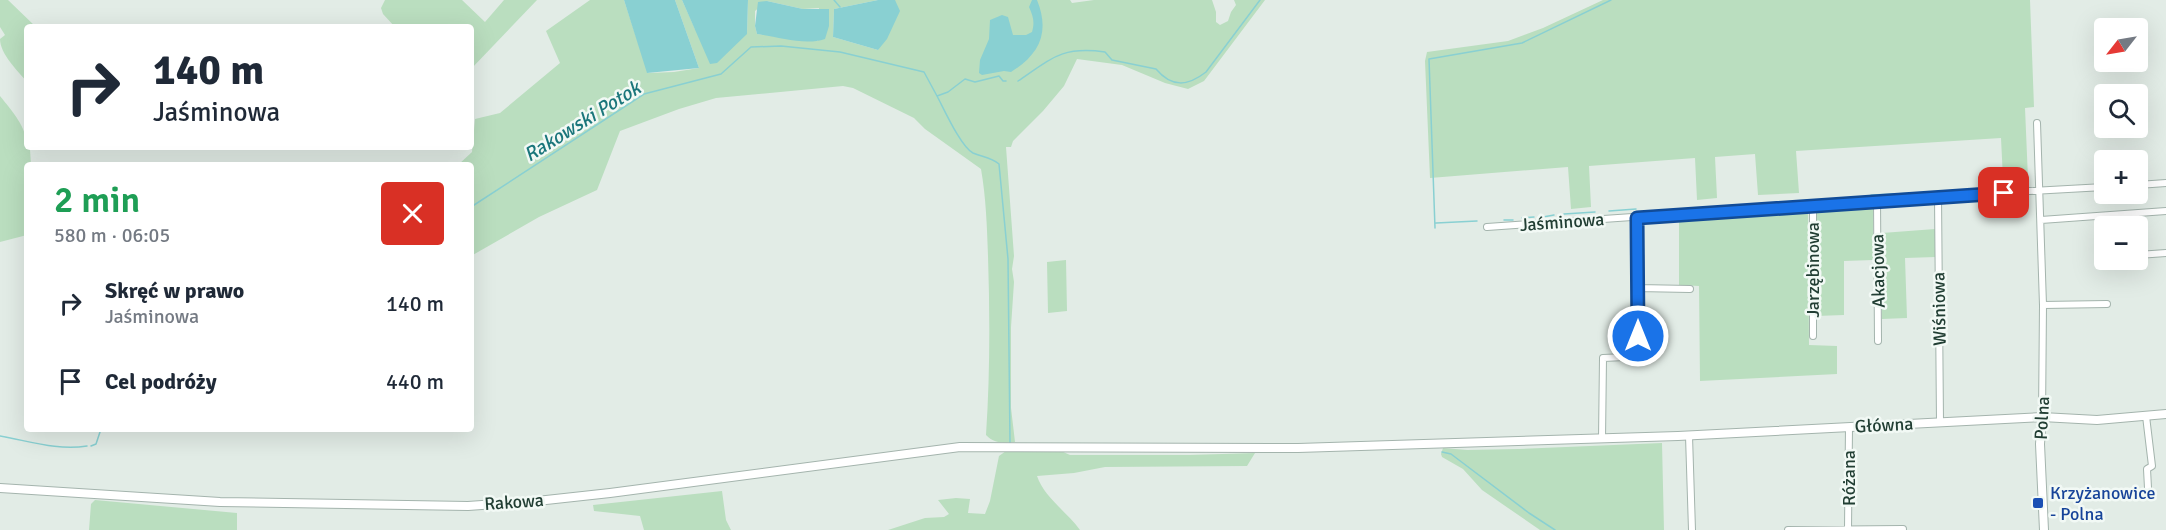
<!DOCTYPE html>
<html lang="pl">
<meta charset="utf-8">
<style>
body{margin:0;font-family:Signika,sans-serif;background:#f2f2f3;color:#1f2937;height:100vh;display:flex;flex-direction:column;font-size:22px;white-space:nowrap}
*{box-sizing:border-box;margin:0}
p{font-size:20px;color:#747a83}
.icon{flex:none;width:33px;height:33px;fill:none;stroke:currentColor;stroke-width:2;stroke-linecap:round;stroke-linejoin:round}
.map{position:relative;flex:1;overflow:hidden}
.drawer{position:absolute;left:24px;top:162px;width:450px;height:270px;display:flex;flex-direction:column;background:#fff;border-radius:6px;box-shadow:0 6px 24px #0002}
.drawer>*{flex:none}
.banner{position:absolute;left:24px;top:24px;width:450px;height:126px;border-radius:6px;box-shadow:0 6px 24px #0002;background:#fff;color:#1f2937;overflow:hidden}
.needle{width:39px;rotate:239deg}
.fabs{position:absolute;left:2094px;top:18px;display:grid;gap:12px}
.fabs a{display:grid;place-items:center;width:54px;height:54px;border-radius:6px;background:#fff;box-shadow:0 6px 24px #0002;font-size:30px}
.pin{position:absolute;display:grid;place-items:center;width:51px;height:51px;color:#fff;margin:-26px;border-radius:12px;box-shadow:0 3px 9px #0006}
.me{position:absolute;width:66px;margin:-33px;rotate:0deg;stroke-linejoin:round;filter:drop-shadow(0 0 4px #0008)}
.turn{display:flex;align-items:center;gap:21px;height:126px;padding:0 30px;font-size:27px}
.turn .icon{width:78px;height:78px;stroke-width:2.5}
.turn b{display:block;font-size:42px;line-height:51px}
.round{display:grid;place-items:center;flex:none;width:63px;height:63px;border-radius:6px;background:#f2f2f3}
.overview{display:flex;align-items:center;justify-content:space-between;height:102px;padding:0 30px}
h1{font-size:36px;font-weight:600;line-height:45px;color:#1e9e55}
ul{padding:0;list-style:none}
li{display:flex;align-items:center;gap:18px;height:78px;padding:0 30px}
li div{flex:1}
li b{display:block;font-size:22px}
li em{font-style:normal}
.map>svg:first-child{display:block}
.green{fill:#badebf;fill-rule:evenodd}
.water{fill:#89d0d2}
.lines{fill:none;stroke-linecap:round;stroke-linejoin:round}
.stream{stroke:#89d0d2;stroke-width:1.5}
.minor-casing{stroke:#a4b4ad;stroke-width:8}
.tertiary-casing{stroke:#a4b4ad;stroke-width:10}
.minor{stroke:#fff;stroke-width:6}
.tertiary{stroke:#fff;stroke-width:8}
.route-casing{stroke:#114b97;stroke-width:15}
.route{stroke:#1a73e8;stroke-width:10}
.transit-dot{fill:#1a4fb4;stroke:#f2f9f5;stroke-width:2}
.labels{text-anchor:middle;stroke-width:5;stroke-linejoin:round;paint-order:stroke}
.street-label{font-size:18px;fill:#213e33;stroke:#f2f9f5}
.transit-label{font-size:18px;fill:#164399;stroke:#f2f9f5;text-anchor:start}
.water-label{font-size:20px;font-style:italic;fill:#1a767b;stroke:#f2f9f5}
</style>
<div class="map">
<svg width="2166" height="530" viewBox="0 0 2166 530">
<rect width="100%" height="100%" fill="#e2ece6"/>
<path class="green" d="M 0,0 L 8,0 L 36,27 L 27,27 L 27,82 C 18,71 0,54 0,39 L 5,35 L 0,27 Z
M 385,0 L 462,0 L 485,22 L 504,0 L 537,0 L 471,69 L 471,27 L 395,27 L 383,14 L 381,8 Z
M 590,0 L 624,0 L 648,73 L 674,72 L 699,68 L 675,0 L 682,0 L 695,29 L 747,34 L 748,0 L 878,0 L 834,9 L 833,37 L 878,50 L 895,1 L 892,0 L 1070,0 L 1072,3 L 1094,0 L 1212,0 L 1216,12 L 1216,22 L 1220,25 L 1228,21 L 1231,12 L 1236,5 L 1234,0 L 1265,0 L 1204,81 L 1188,89 L 1165,83 L 1122,65 L 1077,59 L 1064,86 L 1043,111 L 1013,141 L 1011,147 L 1006,147 L 1014,256 L 1012,269 L 1014,282 L 1011,327 L 1011,408 L 1015,442 C 1004,443 994,444 986,435 C 990,376 990,316 988,256 C 987,226 986,198 981,169 L 925,129 L 914,118 L 853,88 L 843,86 L 716,98 L 679,109 L 620,131 L 597,190 L 539,217 L 471,256 L 471,165 L 458,165 L 472,152 L 475,119 L 500,113 L 560,63 L 546,31 ZM 767,1 L 803,9 L 819,8 L 818,41 L 757,34 L 755,26 L 755,11 Z
M 1603,0 L 2030,0 L 2034,107 L 2025,108 L 2028,179 L 2003,179 L 2001,138 L 1796,151 L 1799,193 L 1758,195 L 1755,154 L 1715,157 L 1717,198 L 1697,200 L 1695,158 L 1589,166 L 1591,207 L 1571,209 L 1568,167 L 1430,178 L 1425,61 L 1427,52 L 1508,41 L 1543,28 Z
M 0,96 C 12,111 27,127 27,147 L 30,149 L 31,165 L 27,165 L 27,235 L 0,242 Z
M 1873,204 L 1873,260 L 1844,261 L 1844,315 L 1816,316 L 1815,208 Z
M 1808,208 L 1809,345 L 1837,346 L 1837,374 L 1700,381 L 1699,286 L 1679,285 L 1679,218 Z
M 1935,229 L 1936,257 L 1905,258 L 1907,318 L 1882,319 L 1882,233 Z
M 1066,260 L 1067,311 L 1048,313 L 1047,262 Z
M 1662,443 L 1664,530 L 1540,530 L 1482,490 L 1463,469 L 1442,457 L 1441,454 L 1443,448 L 1467,450 L 1519,449 Z
M 1006,451 L 1061,451 L 1070,455 L 1190,455 L 1255,453 L 1247,466 L 1105,467 L 1074,473 L 1037,476 C 1044,497 1067,512 1080,530 L 888,530 L 925,518 L 944,517 L 949,514 L 938,500 L 956,498 L 970,499 L 968,513 L 985,514 L 990,501 L 999,456 Z
M 722,491 L 726,520 L 731,530 L 644,530 L 640,516 L 594,511 L 593,505 Z
M 95,500 L 237,513 L 237,530 L 89,530 L 91,504 Z"/>
<path class="water" d="M 624,0 L 675,0 L 699,68 L 647,73 Z
M 682,0 L 748,0 L 747,34 L 717,63 L 710,64 Z
M 878,0 L 895,0 L 900,11 L 887,39 L 878,50 L 833,37 L 834,9 Z
M 1032,0 L 1037,0 C 1050,32 1040,54 1011,72 L 1004,71 L 982,75 L 979,73 L 980,60 L 989,39 L 990,20 L 1002,15 L 1008,17 L 1013,35 L 1026,35 L 1032,32 C 1035,22 1033,16 1029,7 Z
M 767,1 L 803,9 L 829,9 L 829,26 L 825,39 C 805,46 778,37 757,34 L 755,26 L 758,2 Z"/>
<g class="lines">
<path class="stream" d="M 834,0 L 840,7
M 1018,81 C 1052,58 1062,46 1105,52 L 1112,60 L 1156,69 C 1172,88 1188,86 1206,72 L 1260,0
M 937,96 C 944,109 961,147 973,153 C 982,157 991,157 999,164 L 1008,259 L 1010,443
M 1871,195 L 2030,188
M 471,207 L 644,94 L 721,74 L 751,47 L 781,46 L 840,52 L 924,72 L 937,96 L 948,92 L 965,79 L 975,82 L 999,76 L 1003,81 L 1006,81
M 1609,211 L 1636,209
M 1564,214 L 1595,212
M 1543,217 L 1554,215
M 1522,218 L 1534,217
M 1504,220 L 1513,220
M 1436,223 L 1477,221
M 1435,228 L 1429,59 L 1522,43 L 1611,0
M 0,436 C 29,441 58,451 87,446
M 91,446 L 96,444 L 101,429
M 1442,452 L 1451,454 L 1529,513 L 1555,530"/>
<g class="minor-casing">
<path id="minor" d="M 2037,123 L 2043,305 L 2042,417
M 2138,185 L 2166,183
M 1938,196 L 1940,422
M 1877,200 L 1878,341
M 1813,205 L 1813,336
M 2041,220 L 2166,211
M 1487,227 L 1938,196 L 2104,187
M 2138,255 L 2166,253
M 1638,288 L 1690,289
M 2043,305 L 2107,304
M 2146,416 L 2152,466 L 2147,469 L 2148,488
M 1689,436 L 1692,530
M 1602,439 L 1603,358 L 1625,357 L 1638,359 L 1637,218
M 1788,530 L 1903,529
M 1848,530 L 1849,427"/>
</g>
<g class="tertiary-casing">
<path id="tertiary" d="M 2042,417 L 2040,444 L 2044,530
M 0,488 L 220,502 L 468,506 L 537,501 L 610,493 L 960,447 L 1298,448 L 1678,436 L 2042,417 L 2097,420 L 2166,414"/>
</g>
<use href="#minor" class="minor"/>
<use href="#tertiary" class="tertiary"/>
</g>
<g class="lines">
<g class="route-casing">
<path id="route" d="M 1638,336 L 1637,218 L 2004,193"/>
</g>
<use href="#route" class="route"/>
</g>
<rect class="transit-dot" x="2032" y="497" width="12" height="12" rx="3"/>
<g class="labels">
<g class="street-label">
<text transform="translate(1562 222) rotate(-4)" y="6">Jaśminowa</text>
<text transform="translate(1813 270) rotate(-90)" y="6">Jarzębinowa</text>
<text transform="translate(1878 271) rotate(-91)" y="6">Akacjowa</text>
<text transform="translate(1939 309) rotate(-91)" y="6">Wiśniowa</text>
<text transform="translate(2042 418) rotate(-87)" y="6">Polna</text>
<text transform="translate(1884 425) rotate(-3)" y="6">Główna</text>
<text transform="translate(1849 478) rotate(-90)" y="6">Różana</text>
<text transform="translate(514 502) rotate(-4)" y="6">Rakowa</text>
</g>
<g class="transit-label">
<text x="2050" y="499">Krzyżanowice<tspan x="2050" dy="21">- Polna</tspan></text>
</g>
<g class="water-label">
<text transform="translate(582 121) rotate(-32)" y="7">Rakowski Potok</text>
</g>
</g>
</svg>
<div class="fabs">
<a><svg class="needle" viewBox="-14 -14 28 28"><path d="M0-13l5 13h-10z" fill="#e53935"/><path d="M0 13l5-13h-10z" fill="#747a83"/></svg></a>
<a><svg class="icon" aria-label="search" viewBox="0 0 24 24"><circle cx="10" cy="10" r="6"/><path d="M15 15l6 6"/></svg></a>
<a>+</a>
<a>−</a>
</div>
<div class="pin" style="left:2004px;top:193px;background:#d93025"><svg class="icon" aria-label="arrive" viewBox="0 0 24 24"><path d="M6 21V4h12l-3 4 3 4H6"/></svg></div>
<svg class="me" style="left:1638px;top:336px" viewBox="-20 -20 40 40"><circle r="17" fill="#1a73e8" stroke="#fff" stroke-width="3"/><path d="M0-11L8 9 0 5-8 9z" fill="#fff"/></svg>
<div class="banner">
<div class="turn"><svg class="icon" aria-label="right" viewBox="0 0 24 24"><path d="M7 20v-9h11M14 6l5 5-5 5"/></svg><div><b>140 m</b>Jaśminowa</div></div>
</div>
<section class="drawer">
<div class="overview"><div><h1>2 min</h1><p>580 m · 06:05</p></div><a class="round" style="background:#d93025;color:#fff"><svg class="icon" aria-label="close" viewBox="0 0 24 24"><path d="M6 6l12 12M18 6L6 18"/></svg></a></div>
<ul>
<li><svg class="icon" aria-label="right" viewBox="0 0 24 24"><path d="M7 20v-9h11M14 6l5 5-5 5"/></svg><div><b>Skręć w prawo</b><p>Jaśminowa</p></div><em>140 m</em></li>
<li><svg class="icon" aria-label="arrive" viewBox="0 0 24 24"><path d="M6 21V4h12l-3 4 3 4H6"/></svg><div><b>Cel podróży</b></div><em>440 m</em></li>
</ul>
</section>
</div>
